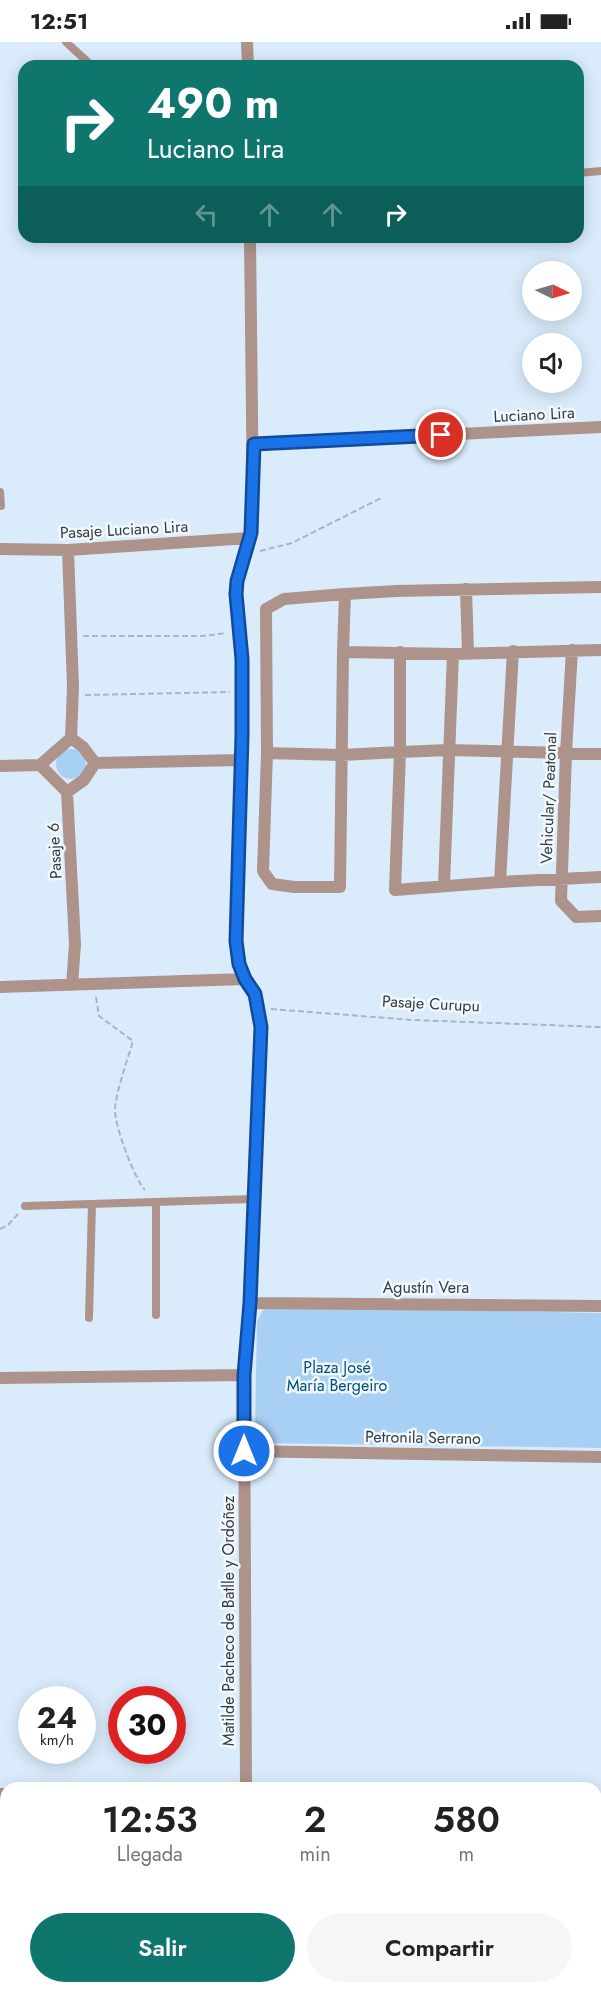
<!DOCTYPE html>
<html lang="es">
<meta charset="utf-8">
<style>
body{margin:0;font-family:Jost,sans-serif;background:#f6f6f6;color:#222;height:100vh;display:flex;flex-direction:column;font-size:22px;white-space:nowrap}
*{box-sizing:border-box;margin:0}
p{font-size:20px;color:#767676}
.icon{flex:none;width:33px;height:33px;fill:none;stroke:currentColor;stroke-width:2;stroke-linecap:round;stroke-linejoin:round}
.map{position:relative;flex:1;overflow:hidden}
.panel{position:absolute;left:0px;top:1740px;width:602px;height:212px;display:flex;flex-direction:column;background:#fff;border-radius:18px 18px 0 0;box-shadow:0 3px 15px #0003}
.panel>*{flex:none}
.hud{position:absolute;left:18px;top:18px;width:566px;height:183px;border-radius:18px;box-shadow:0 3px 15px #0003;background:#0f766e;color:#fff;overflow:hidden}
.needle{width:39px;rotate:95deg}
.buttons{position:absolute;left:522px;top:219px;display:grid;gap:12px}
.buttons a{display:grid;place-items:center;width:60px;height:60px;border-radius:50%;background:#fff;box-shadow:0 3px 15px #0003;font-size:30px}
.speed{position:absolute;left:18px;top:1644px;display:flex;gap:12px;font-size:30px;font-weight:700;text-align:center}
.speed>*{display:grid;place-content:center;width:78px;height:78px;border-radius:50%;background:#fff;box-shadow:0 3px 15px #0003;line-height:1}
.speed small{font-size:15px;font-weight:400}
.speed .limit{border:9px solid #d22;background:#fff;color:#111}
.pin{position:absolute;display:grid;place-items:center;width:51px;height:51px;color:#fff;margin:-26px;border:3px solid #fff;border-radius:50%;box-shadow:0 2px 6px #0007}
.me{position:absolute;width:66px;margin:-33px;rotate:0deg;stroke-linejoin:round;filter:drop-shadow(0 0 4px #0008)}
.turn{display:flex;align-items:center;gap:21px;height:126px;padding:0 30px;font-size:27px}
.turn .icon{width:78px;height:78px;stroke-width:2.5}
.turn b{display:block;font-size:42px;line-height:51px}
.lanes{display:flex;align-items:center;height:57px;padding:0 30px;background:#0003;justify-content:center;gap:30px;direction:ltr}
.lanes .off{opacity:.35}
.eta{display:flex;justify-content:space-evenly;align-items:center;height:102px;text-align:center}
.eta b{font-size:36px;font-weight:600;line-height:42px}
.button{display:flex;gap:12px;margin-top:auto;padding:12px 30px}
.button a{flex:1;height:69px;border-radius:36px;background:#0f766e;color:#fff;font-size:24px;font-weight:600;line-height:69px;text-align:center}
.button a+a{background:#f6f6f6;color:#222}
.status{display:flex;justify-content:space-between;align-items:center;height:42px;padding:0 30px;background:#fff;direction:ltr}
.status svg{height:16px;fill:currentColor}
.map>svg:first-child{display:block}
.green{fill:#a7d0f4}
.lines{fill:none;stroke-linecap:round;stroke-linejoin:round}
.path{stroke:#a7b6c3;stroke-width:2;stroke-dasharray:6 3;stroke-linecap:butt}
.lane{stroke:#ad938a;stroke-width:8}
.street{stroke:#ad938a;stroke-width:12}
.route-casing{stroke:#114b97;stroke-width:15}
.route{stroke:#1a73e8;stroke-width:10}
.labels{text-anchor:middle;stroke-width:5;stroke-linejoin:round;paint-order:stroke}
.street-label{font-size:16px;fill:#343b41;stroke:#f1f8fe}
.park-label{font-size:16px;fill:#004e80;stroke:#f1f8fe}
</style>
<div class="status"><b>12:51</b><svg viewBox="0 0 49 12"><path d="M0 12V9h3v3zM5 12V6h3v6zM10 12V3h3v9zM15 12V0h3v12zM26 1h20v11H26zM47 4h2v5h-2z"/></svg></div>
<div class="map">
<svg width="601" height="1951" viewBox="0 0 601 1951">
<rect width="100%" height="100%" fill="#daecfc"/>
<path class="green" d="M56 722a15 15 0 1 1 30 0a15 15 0 1 1-30 0Z
M 270,1265 L 601,1271 L 601,1406 L 265,1401 L 257,1395 L 255,1390 L 257,1280 L 262,1269 Z"/>
<g class="lines">
<path class="path" d="M 260,509 L 292,501 L 383,455
M 83,594 L 202,594 L 227,591
M 85,653 L 230,650
M 96,955 L 99,974 L 133,999 C 127,1019 117,1047 115,1066 C 114,1083 134,1136 145,1148
M 271,967 L 413,978 L 601,985
M 0,1187 L 8,1183 L 18,1172"/>
<path class="lane" d="M 66,0 L 92,24
M 578,131 L 601,129
M 0,450 L 1,464
M 156,1160 L 156,1273
M 25,1164 L 253,1157
M 89,1276 L 92,1162"/>
<path class="street" d="M 247,0 L 248,24
M 253,402 L 601,385
M 0,507 L 68,508 L 249,496
M 68,508 L 73,645 L 71,696 L 83,705 L 95,721 L 84,738 L 67,750 L 75,902 L 72,943
M 466,547 L 468,611
M 345,552 L 396,549 L 601,545
M 572,608 L 566,711 L 561,859 L 576,875 L 601,874
M 343,610 L 345,552 L 284,557 L 266,567 L 267,711 L 263,829 L 272,842 L 294,845 L 340,845 L 343,610 L 453,612 L 601,608
M 267,711 L 341,713 L 400,710 L 400,610
M 601,712 L 449,708 L 400,710 L 395,848 L 500,840 L 601,835
M 95,721 L 241,718
M 40,723 L 71,696
M 0,724 L 40,723 L 67,750
M 500,840 L 513,609
M 444,843 L 453,612
M 0,945 L 245,937
M 250,1261 L 601,1264
M 0,1336 L 244,1333
M 244,1409 L 601,1415
M 246,1746 L 244,1333 L 250,1261 L 261,985 L 255,952 L 245,937 L 239,923 L 236,899 L 242,694 L 242,617 L 236,552 L 237,539 L 251,491 L 253,462 L 250,195
M 0,1752 L 6,1752
M 596,1764 L 601,1765
M 596,1940 L 601,1857
M 243,1951 L 243,1946"/>
</g>
<g class="lines">
<g class="route-casing">
<path id="route" d="M 244,1409 L 244,1333 L 250,1261 L 261,985 L 255,952 L 245,937 L 239,922 L 236,899 L 242,694 L 242,617 L 236,552 L 237,539 L 251,491 L 254,402 L 441,393"/>
</g>
<use href="#route" class="route"/>
</g>
<g class="labels">
<g class="street-label">
<text transform="translate(534 372) rotate(-3)" y="6">Luciano Lira</text>
<text transform="translate(124 487) rotate(-3)" y="6">Pasaje Luciano Lira</text>
<text transform="translate(548 756) rotate(-88)" y="6">Vehicular/ Peatonal</text>
<text transform="translate(54 809) rotate(-93)" y="6">Pasaje 6</text>
<text transform="translate(431 961) rotate(3)" y="6">Pasaje Curupu</text>
<text x="426" y="1251">Agustín Vera</text>
<text transform="translate(423 1395) rotate(1)" y="6">Petronila Serrano</text>
<text transform="translate(228 1579) rotate(-90)" y="6">Matilde Pacheco de Batlle y Ordóñez</text>
</g>
<g class="park-label">
<text x="337" y="1331">Plaza José<tspan x="337" dy="18">María Bergeiro</tspan></text>
</g>
</g>
</svg>
<div class="buttons">
<a><svg class="needle" viewBox="-14 -14 28 28"><path d="M0-13l5 13h-10z" fill="#e53935"/><path d="M0 13l5-13h-10z" fill="#767676"/></svg></a>
<a><svg class="icon" aria-label="sound" viewBox="0 0 24 24"><path d="M4 9h4l5-4v14l-5-4H4zM17 9q2 3 0 6"/></svg></a>
</div>
<div class="speed"><div>24<small>km/h</small></div><div class="limit">30</div></div>
<div class="pin" style="left:441px;top:393px;background:#d93025"><svg class="icon" aria-label="arrive" viewBox="0 0 24 24"><path d="M6 21V4h12l-3 4 3 4H6"/></svg></div>
<svg class="me" style="left:244px;top:1409px" viewBox="-20 -20 40 40"><circle r="17" fill="#1a73e8" stroke="#fff" stroke-width="3"/><path d="M0-11L8 9 0 5-8 9z" fill="#fff"/></svg>
<div class="hud">
<div class="turn"><svg class="icon" aria-label="right" viewBox="0 0 24 24"><path d="M7 20v-9h11M14 6l5 5-5 5"/></svg><div><b>490 m</b>Luciano Lira</div></div>
<div class="lanes"><svg class="icon off" aria-label="left" viewBox="0 0 24 24"><path d="M17 20v-9H6M10 6l-5 5 5 5"/></svg><svg class="icon off" aria-label="ahead" viewBox="0 0 24 24"><path d="M12 20V5M6 11l6-6 6 6"/></svg><svg class="icon off" aria-label="ahead" viewBox="0 0 24 24"><path d="M12 20V5M6 11l6-6 6 6"/></svg><svg class="icon" aria-label="right" viewBox="0 0 24 24"><path d="M7 20v-9h11M14 6l5 5-5 5"/></svg></div>
</div>
<section class="panel">
<div class="eta">
<div><b>12:53</b><p>Llegada</p></div>
<div><b>2</b><p>min</p></div>
<div><b>580</b><p>m</p></div>
</div>
<div class="button"><a>Salir</a><a>Compartir</a></div>
</section>
</div>
